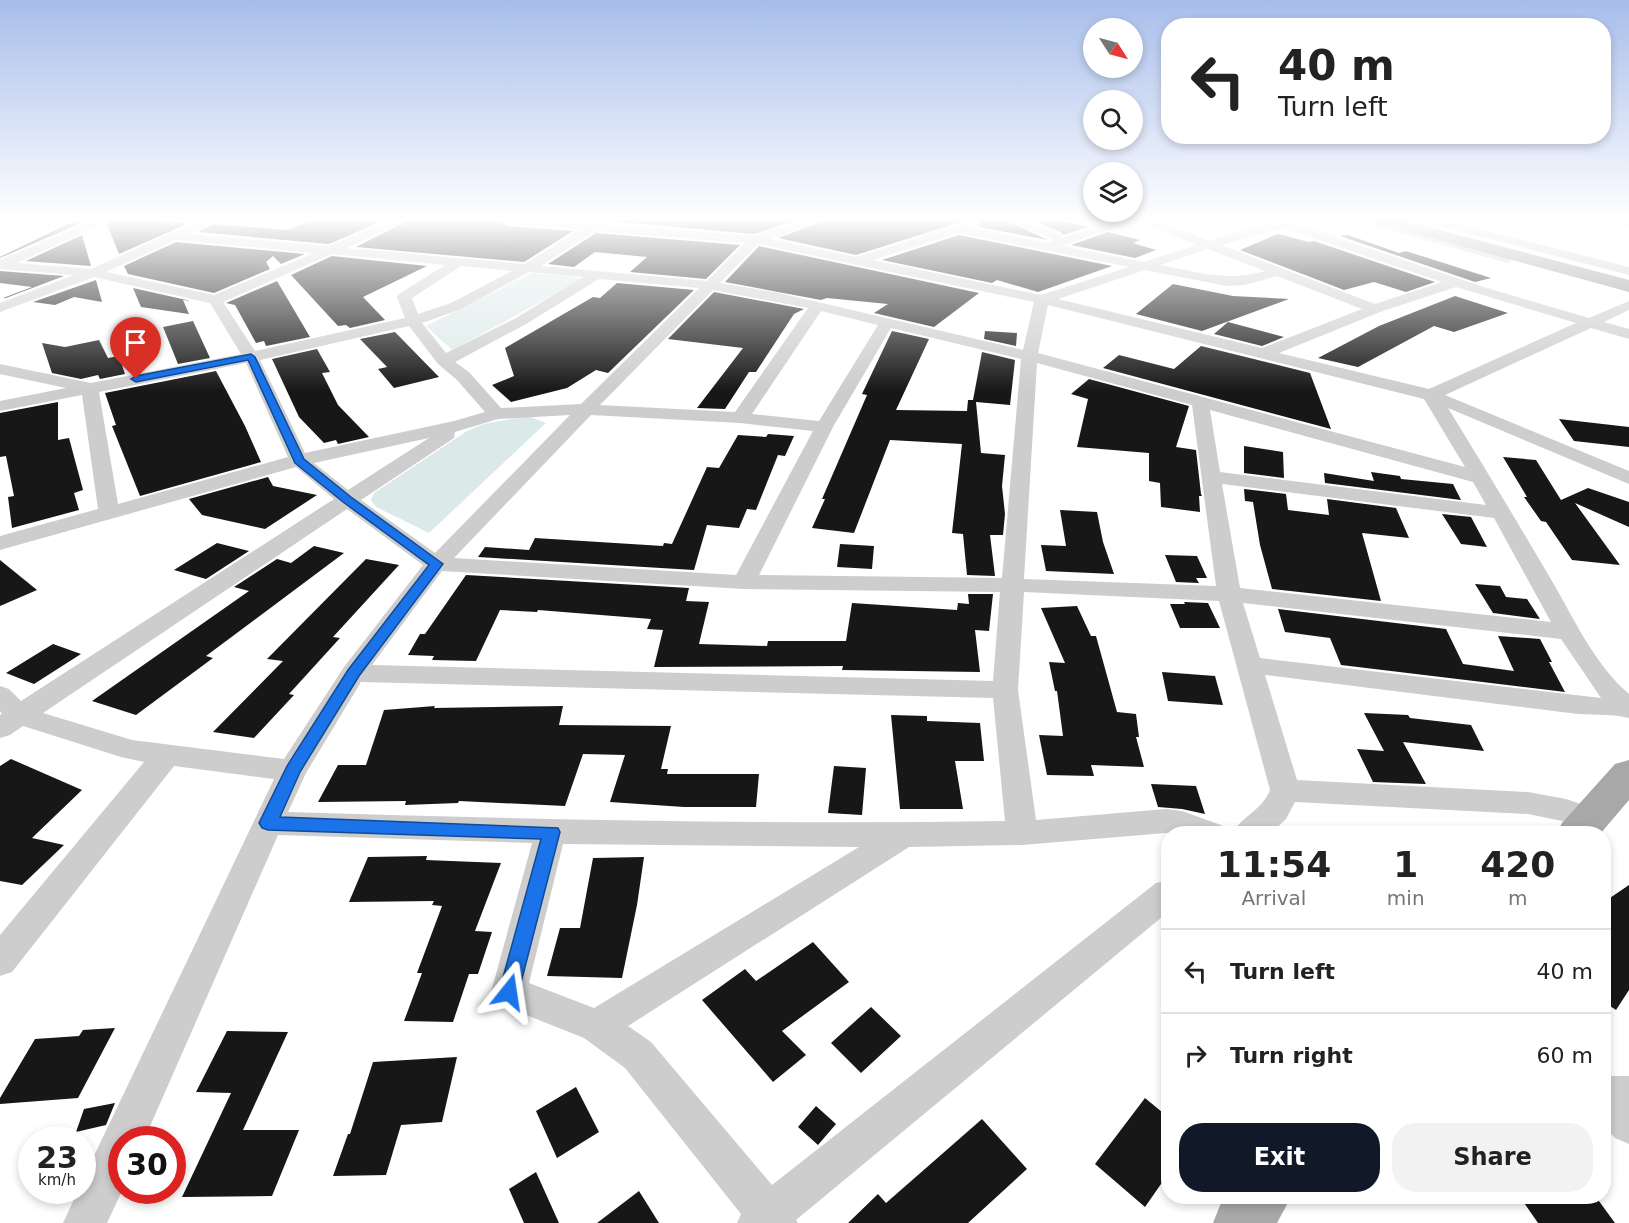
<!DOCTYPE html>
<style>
body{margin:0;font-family:"DejaVu Sans",sans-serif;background:#f2f2f2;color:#222;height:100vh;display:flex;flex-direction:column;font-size:22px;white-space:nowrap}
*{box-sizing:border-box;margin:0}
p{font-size:20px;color:#767676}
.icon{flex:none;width:33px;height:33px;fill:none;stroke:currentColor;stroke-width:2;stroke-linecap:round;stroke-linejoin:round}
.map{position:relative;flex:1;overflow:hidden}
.panel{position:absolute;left:1161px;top:826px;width:450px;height:378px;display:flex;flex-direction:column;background:#fff;border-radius:24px;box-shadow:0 3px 9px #0003}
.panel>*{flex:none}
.banner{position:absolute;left:1161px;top:18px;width:450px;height:126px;border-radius:24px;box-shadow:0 3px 9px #0003;background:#fff;color:#222;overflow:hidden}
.needle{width:39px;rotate:126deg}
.buttons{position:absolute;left:1083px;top:18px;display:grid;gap:12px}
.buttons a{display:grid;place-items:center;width:60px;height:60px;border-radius:50%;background:#fff;box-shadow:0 3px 9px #0003;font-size:30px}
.speed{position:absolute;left:18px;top:1126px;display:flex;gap:12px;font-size:30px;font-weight:700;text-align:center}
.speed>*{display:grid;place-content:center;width:78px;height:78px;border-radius:50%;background:#fff;box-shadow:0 3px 9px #0003;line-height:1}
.speed small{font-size:15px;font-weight:400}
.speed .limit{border:9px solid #d22;background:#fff;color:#111}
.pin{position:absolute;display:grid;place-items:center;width:51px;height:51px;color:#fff;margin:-62px -26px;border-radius:50% 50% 50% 0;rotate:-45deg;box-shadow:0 0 6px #0007}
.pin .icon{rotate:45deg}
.me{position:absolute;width:66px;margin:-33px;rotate:15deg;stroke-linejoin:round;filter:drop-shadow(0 0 4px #0008)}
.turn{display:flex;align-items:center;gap:21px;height:126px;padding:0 18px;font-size:27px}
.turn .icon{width:78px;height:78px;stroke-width:2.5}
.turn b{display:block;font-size:42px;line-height:51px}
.eta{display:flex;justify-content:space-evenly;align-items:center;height:102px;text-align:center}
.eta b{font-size:36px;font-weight:600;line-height:42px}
.cta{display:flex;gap:12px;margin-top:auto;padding:12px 18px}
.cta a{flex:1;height:69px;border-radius:24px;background:#111827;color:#fff;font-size:24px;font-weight:600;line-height:69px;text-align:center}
.cta a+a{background:#f2f2f2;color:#222}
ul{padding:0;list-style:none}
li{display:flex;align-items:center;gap:18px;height:84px;padding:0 18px;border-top:2px solid #e0e0e0}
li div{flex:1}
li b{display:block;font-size:22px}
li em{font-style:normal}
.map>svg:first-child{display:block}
.green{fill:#dbeae8}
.building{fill:#171717}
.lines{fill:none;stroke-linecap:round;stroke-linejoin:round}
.minor{fill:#cdcdcd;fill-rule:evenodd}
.major{fill:#a8a8a8;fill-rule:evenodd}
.highway{fill:#979797;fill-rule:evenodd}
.route{fill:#1a73e8;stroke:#114b97;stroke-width:1.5}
</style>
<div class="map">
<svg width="1629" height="1223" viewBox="0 0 1629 1223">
<rect width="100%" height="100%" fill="#fff"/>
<path class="green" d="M 532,273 L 576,277 L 581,280 L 452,350 L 426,326 Z
M 528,416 L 546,423 L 429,533 L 376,507 L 371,500 L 374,493 L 467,431 L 484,424 Z"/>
<path class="building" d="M 76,220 L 79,224 L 0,258 L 0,257 Z
M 112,220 L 146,220 L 189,223 L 119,254 L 107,224 Z
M 310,220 L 385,220 L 329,244 L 198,232 L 213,224 L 288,230 Z
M 409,220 L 499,220 L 507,226 L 573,231 L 524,262 L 356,247 Z
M 599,220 L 797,220 L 754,234 Z
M 826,220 L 967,220 L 856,255 L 778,238 Z
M 975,220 L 1005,220 L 1048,240 L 979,227 L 980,224 Z
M 1031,220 L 1058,220 L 1088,227 L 1063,235 L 1061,232 Z
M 1108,232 L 1140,240 L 1133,243 L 1156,250 L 1135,258 L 1071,245 Z
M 596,233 L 740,245 L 706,279 L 630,272 L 647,257 L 595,252 L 574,267 L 548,264 Z
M 1278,234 L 1309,242 L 1314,241 L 1435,282 L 1406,292 L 1374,282 L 1344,290 L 1240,250 Z
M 82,235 L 91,266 L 26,261 Z
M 959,235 L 1112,266 L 1038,292 L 997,280 L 992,283 L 882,260 Z
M 1348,235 L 1399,253 L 1406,251 L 1491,278 L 1475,282 L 1340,236 Z
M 176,242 L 305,254 L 281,264 L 273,256 L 266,262 L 270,269 L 214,293 L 128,274 L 124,266 Z
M 759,246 L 979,293 L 934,327 L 874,313 L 888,304 L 827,298 L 821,300 L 725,282 Z
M 332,256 L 427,266 L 363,297 L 385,320 L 350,328 L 346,325 L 338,326 L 291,275 Z
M 0,271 L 64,276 L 6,298 L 3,298 L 32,287 L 0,283 Z
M 96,280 L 102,302 L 74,297 L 55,305 L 33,302 Z
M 277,281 L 310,337 L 266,346 L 264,341 L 256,343 L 235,305 L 226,303 Z
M 617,283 L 694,290 L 608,373 L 596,370 L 567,388 L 511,402 L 492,385 L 514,376 L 505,348 L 593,297 L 600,298 Z
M 1173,284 L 1233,296 L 1289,299 L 1202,331 L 1136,314 Z
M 133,288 L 191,301 L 183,300 L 189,314 L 141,307 Z
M 714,292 L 804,309 L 794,314 L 756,372 L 749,372 L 725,409 L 697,408 L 743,348 L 668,339 Z
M 1455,296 L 1508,313 L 1454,332 L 1434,326 L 1358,367 L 1318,358 L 1379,326 Z
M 193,321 L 210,358 L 178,364 L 163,327 Z
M 1228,322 L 1284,337 L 1262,346 L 1214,334 Z
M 892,331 L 929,339 L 896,410 L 967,411 L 968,400 L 973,400 L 982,352 L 1015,360 L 1010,405 L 976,402 L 981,453 L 1005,455 L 1002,486 L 1005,514 L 1003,535 L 990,535 L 995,576 L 967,575 L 963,534 L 952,533 L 962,444 L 890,440 L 854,533 L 812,528 L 825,499 L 822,499 L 867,395 L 862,394 Z
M 985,331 L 1017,333 L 1016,346 L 984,339 Z
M 395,332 L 439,377 L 394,388 L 378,369 L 387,367 L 360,339 Z
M 99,340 L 108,358 L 119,356 L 125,374 L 100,379 L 98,375 L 81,379 L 52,373 L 42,343 L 65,347 Z
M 1201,346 L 1310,373 L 1331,429 L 1103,368 L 1119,355 L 1174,369 Z
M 317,349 L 330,372 L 322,373 L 338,405 L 369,437 L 338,444 L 336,440 L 324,443 L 299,417 L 272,359 Z
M 216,371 L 245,426 L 261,462 L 140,496 L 112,426 L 116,425 L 105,393 Z
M 1089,379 L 1189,406 L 1176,447 L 1196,450 L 1201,494 L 1202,496 L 1199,496 L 1200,512 L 1161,507 L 1160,483 L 1149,481 L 1149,453 L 1077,447 L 1088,399 L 1071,394 Z
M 58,402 L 58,440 L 69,438 L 83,490 L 74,493 L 79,510 L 12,528 L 8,497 L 14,496 L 6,456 L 0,457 L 0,413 Z
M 1559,419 L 1629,427 L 1629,447 L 1574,441 Z
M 768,434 L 794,436 L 785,456 L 778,455 L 756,510 L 747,509 L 739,528 L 707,525 L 694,570 L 478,557 L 485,547 L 529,550 L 535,538 L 663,546 L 664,543 L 672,544 L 707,467 L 719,468 L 738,435 L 766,437 Z
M 1244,446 L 1283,452 L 1284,478 L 1244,473 Z
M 1503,457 L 1536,460 L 1561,500 L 1588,488 L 1629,502 L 1629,527 L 1575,503 L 1620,565 L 1572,560 L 1546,522 L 1541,521 L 1524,497 L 1527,497 Z
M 1371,472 L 1400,476 L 1401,479 L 1453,484 L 1461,500 L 1325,483 L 1324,473 L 1374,481 Z
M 268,477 L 273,486 L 317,495 L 265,529 L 202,515 L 189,499 Z
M 1244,489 L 1286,494 L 1288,510 L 1329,515 L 1327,499 L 1396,508 L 1409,538 L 1362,533 L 1381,601 L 1272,589 L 1260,545 L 1253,502 L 1245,501 Z
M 1060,510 L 1097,512 L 1103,542 L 1114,574 L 1046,571 L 1041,545 L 1066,546 Z
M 1442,514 L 1471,517 L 1487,547 L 1461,544 Z
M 217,543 L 249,551 L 206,579 L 174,570 Z
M 840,544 L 874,546 L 872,569 L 837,567 Z
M 314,546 L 344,553 L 206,656 L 213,658 L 136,715 L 92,701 L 249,591 L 234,587 L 277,559 L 291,563 Z
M 1165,555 L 1197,556 L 1207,578 L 1196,578 L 1199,583 L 1176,582 Z
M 366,559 L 399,565 L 333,637 L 340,638 L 289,694 L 294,695 L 254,738 L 213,732 L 283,661 L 267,659 Z
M 0,560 L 37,590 L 0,606 Z
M 466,575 L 689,588 L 686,601 L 709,602 L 699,644 L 767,646 L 768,641 L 846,641 L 852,603 L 957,610 L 958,603 L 969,604 L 968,594 L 993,594 L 989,631 L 975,630 L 980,672 L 842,670 L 843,666 L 654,667 L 663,630 L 647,629 L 651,619 L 538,610 L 537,612 L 500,610 L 476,661 L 432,660 L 434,656 L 408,655 L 420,634 L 425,634 Z
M 1475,584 L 1500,586 L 1506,597 L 1527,599 L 1540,619 L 1493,613 Z
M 1184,602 L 1208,603 L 1220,628 L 1180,628 L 1170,604 L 1185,604 Z
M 1077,606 L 1091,636 L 1096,636 L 1117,712 L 1136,714 L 1139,737 L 1136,737 L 1144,767 L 1091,765 L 1094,776 L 1047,775 L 1039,735 L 1063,736 L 1057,691 L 1055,691 L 1049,662 L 1065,663 L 1041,608 Z
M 1278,609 L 1446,629 L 1463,664 L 1514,671 L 1498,636 L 1540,639 L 1552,662 L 1549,662 L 1565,692 L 1341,665 L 1330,638 L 1285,632 Z
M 53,644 L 81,654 L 34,684 L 6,673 Z
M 1162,672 L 1215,676 L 1223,705 L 1168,701 Z
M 435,706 L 434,708 L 563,706 L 559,725 L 671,726 L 661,769 L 668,769 L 667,774 L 759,774 L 756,807 L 684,807 L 610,802 L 625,755 L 583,754 L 565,806 L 459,801 L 458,803 L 405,805 L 406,801 L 318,802 L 338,765 L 366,765 L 384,710 Z
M 1364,713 L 1408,715 L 1410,718 L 1471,725 L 1484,751 L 1403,742 L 1426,784 L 1373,782 L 1357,749 L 1384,751 Z
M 891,715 L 927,716 L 927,721 L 980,723 L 984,761 L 955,761 L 963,809 L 900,809 Z
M 11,759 L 82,790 L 32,838 L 64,845 L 22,885 L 0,881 L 0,766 Z
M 834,766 L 866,768 L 862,815 L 828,813 Z
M 1151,784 L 1196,786 L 1205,814 L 1182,809 L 1158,807 Z
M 427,856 L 426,860 L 501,863 L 475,931 L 492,932 L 478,974 L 469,974 L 453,1022 L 404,1021 L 422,973 L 417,973 L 442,906 L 432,905 L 434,901 L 349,902 L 368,857 Z
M 644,857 L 637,905 L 622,978 L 547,976 L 560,928 L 580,928 L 593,858 Z
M 1629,885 L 1629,990 L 1616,1010 L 1604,1002 L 1604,902 Z
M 813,942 L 849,982 L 782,1031 L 806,1055 L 773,1082 L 702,1000 L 745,969 L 756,981 Z
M 871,1007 L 901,1036 L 861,1073 L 831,1043 Z
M 115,1028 L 78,1098 L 0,1104 L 0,1098 L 35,1039 L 79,1036 L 83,1030 Z
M 227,1031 L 288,1032 L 243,1130 L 299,1130 L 272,1196 L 182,1197 L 231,1093 L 196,1092 Z
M 457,1057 L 442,1122 L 401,1125 L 386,1175 L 333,1176 L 348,1134 L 350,1134 L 373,1062 Z
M 576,1087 L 599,1132 L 557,1158 L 536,1111 Z
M 1145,1098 L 1168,1117 L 1168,1174 L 1145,1207 L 1095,1164 Z
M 115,1103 L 106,1125 L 76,1132 L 84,1109 Z
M 816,1106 L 836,1124 L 818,1145 L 798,1127 Z
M 982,1119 L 1027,1169 L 968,1223 L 848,1223 L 878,1194 L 886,1203 Z
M 536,1172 L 559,1223 L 524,1223 L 509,1189 Z
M 639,1191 L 659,1223 L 597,1223 Z
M 1520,1197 L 1596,1197 L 1615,1223 L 1538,1223 Z"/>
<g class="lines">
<path class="minor" d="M 0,220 L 17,220 L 0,226 Z
M 94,220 L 110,220 L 17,263 L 91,269 L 200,220 L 216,220 L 190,234 L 329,246 L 391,220 L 407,220 L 347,248 L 525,264 L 580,229 L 507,224 L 501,220 L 591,223 L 596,221 L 601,224 L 754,236 L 805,220 L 824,220 L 770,239 L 856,257 L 972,221 L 978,225 L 973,228 L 1047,243 L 1054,240 L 1007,220 L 1024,220 L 1060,234 L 1061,238 L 1118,220 L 1136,220 L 1062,246 L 1144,262 L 1196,245 L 1137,220 L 1154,220 L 1209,241 L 1283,220 L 1303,220 L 1296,224 L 1487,288 L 1589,318 L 1629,301 L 1629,310 L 1604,322 L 1629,329 L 1629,339 L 1591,328 L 1445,395 L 1629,471 L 1629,484 L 1448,408 C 1484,466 1517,522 1552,581 C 1574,619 1595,665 1629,694 L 1629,718 C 1613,714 1596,715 1578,714 L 1265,675 L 1297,780 L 1528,792 L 1566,799 L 1601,811 L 1605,819 L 1601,827 L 1590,831 L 1562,821 L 1528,814 L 1295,802 L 1286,819 L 1270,834 L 1232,834 C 1241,816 1261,812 1270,790 L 1219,601 L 1024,592 L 1018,690 L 1036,820 L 1166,809 L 1182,811 L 1221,825 L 1225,834 L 1166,833 L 1022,845 L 909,847 L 628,1026 L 651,1042 L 772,1185 L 1156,883 L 1168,880 L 1168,912 L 796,1220 L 798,1223 L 737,1223 L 741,1214 L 625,1068 L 584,1038 L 496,1003 L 491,992 L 532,843 L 278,835 L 144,1140 L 122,1140 L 122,1191 L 107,1223 L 63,1223 L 78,1191 L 82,1191 L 82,1181 L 274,779 L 174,766 L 12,972 L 0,976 L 0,935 L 144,762 L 121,757 L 23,726 L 10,735 L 0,738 L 0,715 L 2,714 L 0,711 L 0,686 L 9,689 L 21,701 L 334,499 L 296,467 L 0,550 L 0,536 L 98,509 L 82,395 L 0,411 L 0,401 L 66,388 L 0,374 L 0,364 L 91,383 L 241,354 L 210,303 L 94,277 L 0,312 L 0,303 L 74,275 L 0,269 L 0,260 ZM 1283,228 L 1442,282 L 1375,304 L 1221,245 ZM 595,231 L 745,243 L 707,281 L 541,266 ZM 959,233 L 1129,267 L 1041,295 L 873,260 ZM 176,240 L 314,253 L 214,295 L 106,272 ZM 758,244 L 1034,302 L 1023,350 L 779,293 L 720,283 ZM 1208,249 L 1265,271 C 1226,282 1199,272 1160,265 ZM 332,254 L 445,265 L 399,294 L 397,297 L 405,318 L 255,351 L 223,302 ZM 461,266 L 512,271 L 451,303 L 418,314 L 412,298 ZM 1145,270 L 1227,286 L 1245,285 L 1277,276 L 1362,309 L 1262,348 L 1058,299 ZM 529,272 L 583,277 L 516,318 L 446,353 L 422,323 L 461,309 ZM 599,279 L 699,288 L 581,404 L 501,408 L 469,372 L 455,362 L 526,324 ZM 1456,287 L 1576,323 L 1429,389 L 1279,353 L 1380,312 ZM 713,290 L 808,308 L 735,412 L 600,405 ZM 1048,305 L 1424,399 L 1465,467 L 1038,353 ZM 821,311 L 878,325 L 819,421 L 752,414 ZM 409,326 L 438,364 L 457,380 L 485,412 L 454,421 L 305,453 L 260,360 ZM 891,328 L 1021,359 L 1002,578 L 759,575 L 833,427 ZM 246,363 L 288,457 L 118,504 L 99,392 ZM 1037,363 L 1192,405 L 1216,586 L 1024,579 ZM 1210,410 L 1473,482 L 1486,505 L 1220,472 ZM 570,415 L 435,553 L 361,500 L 454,438 L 455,432 L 498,419 ZM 591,415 L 740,423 L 813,431 L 736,575 L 454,558 ZM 429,438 L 348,490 L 314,463 ZM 1222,484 L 1494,518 L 1551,622 L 1240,588 ZM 347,509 L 423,565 L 344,667 L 284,759 L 132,740 L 43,713 ZM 442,571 L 744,589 L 1000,592 L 993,681 L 372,665 ZM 1243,603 L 1561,639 L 1601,698 L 1260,658 ZM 361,682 L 993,698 L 1005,821 C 766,825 527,819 288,812 L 306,773 ZM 563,844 L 859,847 L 594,1008 L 529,983 Z
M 1357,220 L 1377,220 L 1513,256 L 1514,259 L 1508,263 L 1359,222 Z
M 1422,220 L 1443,220 L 1629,267 L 1629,275 L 1424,222 Z
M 1605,220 L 1629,220 L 1629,228 L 1607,222 Z
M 1604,1076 L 1629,1076 L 1629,1144 L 1615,1138 L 1604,1126 Z"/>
<path class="major" d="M 1629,760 L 1629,800 L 1600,834 L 1556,834 L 1562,823 L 1615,764 Z
M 1226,1197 L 1291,1197 L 1277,1223 L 1213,1223 L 1221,1203 Z"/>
<path class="highway" d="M 1375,220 L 1402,220 L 1629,280 L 1629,292 L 1377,223 Z"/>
</g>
<linearGradient id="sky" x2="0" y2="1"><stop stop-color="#a7bdea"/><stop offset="0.56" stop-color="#fff"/><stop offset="1" stop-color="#fff" stop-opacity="0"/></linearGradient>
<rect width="1629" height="391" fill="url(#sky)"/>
<path class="route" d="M 251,354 L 255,357 L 304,459 L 351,497 L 443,564 L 359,676 L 300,772 L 280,817 L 558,828 L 560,832 L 517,998 L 509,1001 L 502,998 L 499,992 L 541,839 L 268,830 L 262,828 L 259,823 L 287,766 L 348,670 L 429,565 L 343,502 L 295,463 L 248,360 L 136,382 L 131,379 L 136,376 Z"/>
</svg>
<div class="buttons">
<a><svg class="needle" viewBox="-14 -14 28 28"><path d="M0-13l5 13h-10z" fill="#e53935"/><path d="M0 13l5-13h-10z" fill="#767676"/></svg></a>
<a><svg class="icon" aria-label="search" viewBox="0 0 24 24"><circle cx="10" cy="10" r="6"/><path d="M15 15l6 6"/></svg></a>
<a><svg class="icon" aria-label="layers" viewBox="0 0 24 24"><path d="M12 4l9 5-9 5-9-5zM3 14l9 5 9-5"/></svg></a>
</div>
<div class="speed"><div>23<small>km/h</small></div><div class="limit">30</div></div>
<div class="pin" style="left:136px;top:379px;background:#d93025"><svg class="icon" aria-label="arrive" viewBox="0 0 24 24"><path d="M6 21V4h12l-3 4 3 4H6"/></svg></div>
<svg class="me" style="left:509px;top:992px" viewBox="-20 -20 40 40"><path d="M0-17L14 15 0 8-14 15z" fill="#1a73e8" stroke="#fff" stroke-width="4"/></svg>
<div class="banner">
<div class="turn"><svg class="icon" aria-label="left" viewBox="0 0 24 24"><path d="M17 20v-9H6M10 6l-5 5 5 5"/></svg><div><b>40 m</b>Turn left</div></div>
</div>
<section class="panel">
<div class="eta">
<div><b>11:54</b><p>Arrival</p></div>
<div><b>1</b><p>min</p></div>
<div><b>420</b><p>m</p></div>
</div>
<ul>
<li><svg class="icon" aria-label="left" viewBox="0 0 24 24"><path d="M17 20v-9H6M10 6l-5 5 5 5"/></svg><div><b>Turn left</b></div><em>40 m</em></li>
<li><svg class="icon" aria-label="right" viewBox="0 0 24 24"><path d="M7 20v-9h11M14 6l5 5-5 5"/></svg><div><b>Turn right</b></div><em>60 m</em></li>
</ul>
<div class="cta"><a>Exit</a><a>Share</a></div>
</section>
</div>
